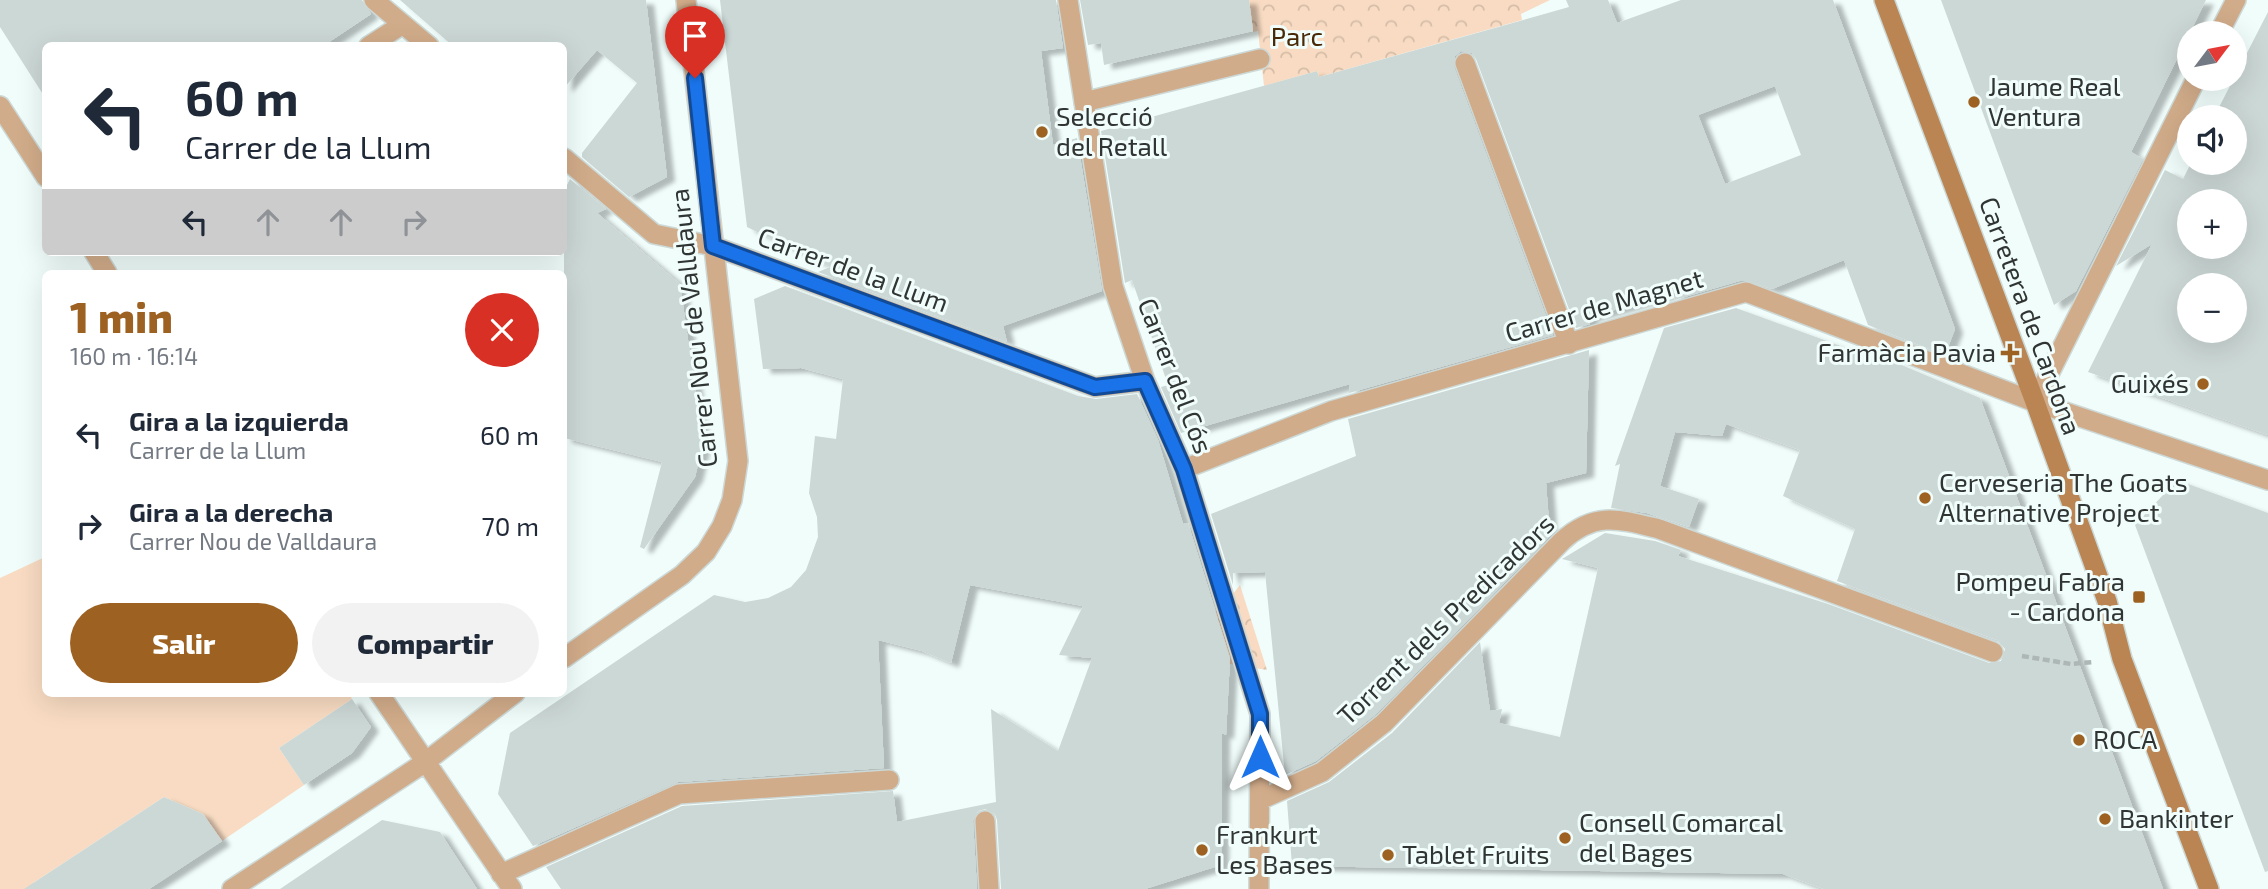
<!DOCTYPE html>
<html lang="es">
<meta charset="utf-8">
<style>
body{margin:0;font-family:"Exo 2",sans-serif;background:#f2f2f3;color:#1f2937;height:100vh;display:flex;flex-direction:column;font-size:26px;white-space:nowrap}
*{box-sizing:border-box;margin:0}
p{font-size:23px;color:#747a83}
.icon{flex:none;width:38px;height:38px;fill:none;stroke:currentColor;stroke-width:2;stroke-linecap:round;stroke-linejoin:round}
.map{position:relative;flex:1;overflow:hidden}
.sheet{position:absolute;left:42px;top:270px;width:525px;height:427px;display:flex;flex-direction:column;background:#fff;border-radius:10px;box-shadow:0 7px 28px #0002}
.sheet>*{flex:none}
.banner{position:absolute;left:42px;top:42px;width:525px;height:214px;border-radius:10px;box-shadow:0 7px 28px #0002;background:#fff;color:#1f2937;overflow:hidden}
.needle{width:46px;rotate:58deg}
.fabs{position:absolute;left:2177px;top:21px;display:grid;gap:14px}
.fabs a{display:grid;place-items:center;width:70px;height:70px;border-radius:50%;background:#fff;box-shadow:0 7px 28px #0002;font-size:35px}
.pin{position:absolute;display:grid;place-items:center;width:60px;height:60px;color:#fff;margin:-72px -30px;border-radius:50% 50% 50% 0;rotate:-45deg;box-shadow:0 0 7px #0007}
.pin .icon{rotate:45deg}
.me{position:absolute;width:77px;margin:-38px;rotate:0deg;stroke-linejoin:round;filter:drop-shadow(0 0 5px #0008)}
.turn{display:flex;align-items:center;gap:24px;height:147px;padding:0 28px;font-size:32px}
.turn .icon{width:91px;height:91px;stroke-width:2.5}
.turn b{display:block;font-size:49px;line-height:60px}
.lanes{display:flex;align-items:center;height:66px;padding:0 28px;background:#0003;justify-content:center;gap:35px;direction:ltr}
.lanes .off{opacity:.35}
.round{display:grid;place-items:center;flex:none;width:74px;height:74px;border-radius:37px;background:#f2f2f3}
.summary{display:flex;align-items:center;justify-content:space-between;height:119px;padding:0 28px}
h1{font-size:42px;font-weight:800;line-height:52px;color:#9d6222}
.button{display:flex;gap:14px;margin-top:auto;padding:14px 28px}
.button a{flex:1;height:80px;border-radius:42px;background:#9d6222;color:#fff;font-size:28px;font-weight:800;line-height:80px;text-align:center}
.button a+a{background:#f2f2f3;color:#1f2937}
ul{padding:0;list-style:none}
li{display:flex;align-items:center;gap:21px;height:91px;padding:0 28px}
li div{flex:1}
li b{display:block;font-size:26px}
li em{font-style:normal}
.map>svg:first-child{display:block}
.grass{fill:#f8dbc2}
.park{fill:url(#park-crowns)}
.building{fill:#ccd8d6;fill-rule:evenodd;filter:url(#shadow)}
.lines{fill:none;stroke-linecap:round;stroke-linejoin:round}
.pedestrian-casing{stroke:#cdd9d7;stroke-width:22}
.minor-casing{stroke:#cdd9d7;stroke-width:22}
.secondary-casing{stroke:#cdd9d7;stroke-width:22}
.path{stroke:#adb7b5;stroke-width:4.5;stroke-dasharray:7 3.5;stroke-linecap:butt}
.pedestrian{stroke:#d1ac8a;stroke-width:19}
.minor{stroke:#d1ac8a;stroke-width:19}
.secondary{stroke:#ba8552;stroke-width:19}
.route-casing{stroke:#114b97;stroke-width:18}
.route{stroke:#1a73e8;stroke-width:12}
.poi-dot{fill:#9d6222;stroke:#f0fdfb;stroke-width:2.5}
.labels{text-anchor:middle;stroke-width:6;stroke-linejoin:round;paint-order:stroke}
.park-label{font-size:26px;fill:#482806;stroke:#f0fdfb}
.poi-label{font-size:26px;fill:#303534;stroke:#f0fdfb;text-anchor:start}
.street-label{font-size:26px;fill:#303534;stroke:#f0fdfb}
</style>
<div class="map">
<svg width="2268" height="889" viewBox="0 0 2268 889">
<defs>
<pattern id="park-crowns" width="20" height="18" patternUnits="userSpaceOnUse" patternTransform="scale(1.75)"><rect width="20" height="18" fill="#f8dbc2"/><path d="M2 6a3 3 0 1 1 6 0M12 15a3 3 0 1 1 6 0" fill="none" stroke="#d5bda7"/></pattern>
<filter id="shadow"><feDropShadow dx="8" dy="4.5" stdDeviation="2" flood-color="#0004"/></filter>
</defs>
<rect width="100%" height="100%" fill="#f0fdfb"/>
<path class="grass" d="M 45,557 L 46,693 L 349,693 L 352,699 L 279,748 L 304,785 L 222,841 L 203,814 L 164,797 L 33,883 L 36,889 L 0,889 L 0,578 Z"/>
<path class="park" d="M 1249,0 L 1550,0 L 1521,14 L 1522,20 L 1319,77 L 1317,71 L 1264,86 L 1258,31 L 1253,32 Z
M 1240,585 L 1267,670 L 1212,661 L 1199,622 L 1225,604 Z"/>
<path class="building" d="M 0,0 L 362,0 L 371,14 L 323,46 L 46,46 L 46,99 L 0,27 Z
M 400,0 L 646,0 L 667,177 L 629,197 L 582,157 L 582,153 L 637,83 L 597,50 L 564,88 L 564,46 L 453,46 Z
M 720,0 L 1056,0 L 1063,48 L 1041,51 L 1053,145 L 1077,138 L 1102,291 L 1003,326 L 1007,342 L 818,272 L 830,267 L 747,227 Z
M 1080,0 L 1249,0 L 1253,31 L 1104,65 L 1101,43 L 1088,45 Z
M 1566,0 L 1608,0 L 1617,23 L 1681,0 L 1833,0 L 1955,329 L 1945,355 L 1868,325 L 1844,260 L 1772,289 L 1743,280 L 1674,300 L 1677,292 L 1590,317 L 1590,324 L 1576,328 L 1476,59 L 1472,53 L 1461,51 L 1455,56 L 1454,67 L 1553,335 L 1349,393 L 1350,384 L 1181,433 L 1161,387 L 1168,385 L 1132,280 L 1125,283 L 1101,131 L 1317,71 L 1319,77 L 1484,31 L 1569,7 ZM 1775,86 L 1801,155 L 1725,184 L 1698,115 Z
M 1941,0 L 2206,0 L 2131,152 L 2143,159 L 2076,291 L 2054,305 Z
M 2268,12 L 2268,435 L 2088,372 L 2152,244 L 2116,266 L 2165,170 L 2183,179 L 2191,163 L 2235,163 L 2235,117 L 2214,117 ZM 2189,201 L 2235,201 L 2235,247 L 2189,247 ZM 2189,285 L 2235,285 L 2235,331 L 2189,331 Z
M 570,179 L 606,209 L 597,213 L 680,284 L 703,444 L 695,477 L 644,549 L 640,547 L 662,462 L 564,438 L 564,185 L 566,187 Z
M 785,286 L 1078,396 L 1096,399 L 1137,394 L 1158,440 L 1183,524 L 1188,523 L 1230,658 L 1226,735 L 1222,733 L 1221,865 L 1145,889 L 1001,889 L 997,820 L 995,814 L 985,809 L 978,811 L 973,821 L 977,889 L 561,889 L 546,867 L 682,806 L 893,791 L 897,822 L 996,802 L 991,709 L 1058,751 L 1092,658 L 1059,655 L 1083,606 L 970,585 L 951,663 L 922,651 L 878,640 L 884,768 L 678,782 L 533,846 L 498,794 L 510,733 L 714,595 L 745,602 L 768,598 L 791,587 L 806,570 L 818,537 L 817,517 L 809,493 L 815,436 L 836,439 L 843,379 L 801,368 L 763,369 L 754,299 Z
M 1736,308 L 1882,361 L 1880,356 L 1980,398 L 2163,889 L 1824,889 L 1783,874 L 1292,866 L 1287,801 L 1329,782 L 1392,733 L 1480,642 L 1490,711 L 1502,709 L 1499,723 L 1560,737 L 1598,568 L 1562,559 L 1605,533 L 1655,541 L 1681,550 L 1678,556 L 1828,604 L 1989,663 L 2001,661 L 2005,649 L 1997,640 L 1837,581 L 1855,529 L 1783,496 L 1800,450 L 1726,424 L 1722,436 L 1675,432 L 1660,486 L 1699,499 L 1689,527 L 1647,513 L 1611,508 L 1620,464 L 1615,466 L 1664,328 Z
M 1589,350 L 1586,473 L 1546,483 L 1550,536 L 1376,714 L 1316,761 L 1285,775 L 1265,572 L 1233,573 L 1233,585 L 1211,514 L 1356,456 L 1348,419 Z
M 2177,480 L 2268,513 L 2268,871 L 2265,872 L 2135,525 Z
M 352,699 L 371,727 L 352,753 L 304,785 L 279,748 Z
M 164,797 L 203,814 L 222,841 L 149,889 L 24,889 Z
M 382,820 L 440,832 L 477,889 L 280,889 Z"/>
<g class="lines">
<g class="pedestrian-casing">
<path id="pedestrian" d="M 1084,102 L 1260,59"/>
</g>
<g class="minor-casing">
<path id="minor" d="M 374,0 L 429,46
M 1068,0 L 1113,286 L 1145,381 L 1184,469 L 1260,714 L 1259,889
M 2219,33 L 2236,0
M 369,46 L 403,24
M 1465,63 L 1569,344
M 0,106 L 46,177
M 564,158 L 654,234 L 713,246 L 1095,387 L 1145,381
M 94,252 L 107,273
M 2035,402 L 2196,79
M 1184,469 L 1331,411 L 1746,292 L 2035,402 L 2268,480
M 564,658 L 682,575 L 706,552 L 722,526 L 732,500 L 738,461 L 686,0
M 379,693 L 512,889
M 1260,800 L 1322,772 L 1384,723 L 1562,541 C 1595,511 1619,519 1659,529 L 1993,652
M 985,821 L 989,889
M 501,874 L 679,794 L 889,780
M 232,889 L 424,763 L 515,693"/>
</g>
<g class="secondary-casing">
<path id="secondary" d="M 1884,0 L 2035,402 L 2107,601 L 2122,659 L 2209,889"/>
</g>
<path class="path" d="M 2022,656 L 2071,664 L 2093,662"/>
<use href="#pedestrian" class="pedestrian"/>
<use href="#minor" class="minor"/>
<use href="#secondary" class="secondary"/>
</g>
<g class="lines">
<g class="route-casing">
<path id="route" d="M 695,78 L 713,246 L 1095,387 L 1145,381 L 1184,469 L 1260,714 L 1260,757"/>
</g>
<use href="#route" class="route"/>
</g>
<g class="poi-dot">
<circle cx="1974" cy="102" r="7"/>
<circle cx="1042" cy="132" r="7"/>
<path d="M2006.5 342.5h7v7h7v7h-7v7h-7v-7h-7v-7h7z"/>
<circle cx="2203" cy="384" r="7"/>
<circle cx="1925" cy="498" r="7"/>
<rect x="2132" y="590" width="14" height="14" rx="3.5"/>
<circle cx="2079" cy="740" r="7"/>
<circle cx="2105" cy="819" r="7"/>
<circle cx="1565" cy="838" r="7"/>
<circle cx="1202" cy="850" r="7"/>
<circle cx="1388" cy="855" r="7"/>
</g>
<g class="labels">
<g class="park-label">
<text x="1297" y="46">Parc</text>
</g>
<g class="poi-label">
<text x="1988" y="96">Jaume Real<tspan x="1988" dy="30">Ventura</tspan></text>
<text x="1056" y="126">Selecció<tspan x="1056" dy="30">del Retall</tspan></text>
<text x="1996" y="362" text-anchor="end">Farmàcia Pavia</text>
<text x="2189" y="393" text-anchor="end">Guixés</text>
<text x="1939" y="492">Cerveseria The Goats<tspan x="1939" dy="30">Alternative Project</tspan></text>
<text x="2125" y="591" text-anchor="end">Pompeu Fabra<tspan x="2125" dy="30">- Cardona</tspan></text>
<text x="2093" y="749">ROCA</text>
<text x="2119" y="828">Bankinter</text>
<text x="1579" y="832">Consell Comarcal<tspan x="1579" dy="30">del Bages</tspan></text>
<text x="1216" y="844">Frankurt<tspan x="1216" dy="30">Les Bases</tspan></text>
<text x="1402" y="864">Tablet Fruits</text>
</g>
<g class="street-label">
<text transform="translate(853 270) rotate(20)" y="9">Carrer de la Llum</text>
<text transform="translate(1604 306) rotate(-16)" y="9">Carrer de Magnet</text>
<text transform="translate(2030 316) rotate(70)" y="9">Carretera de Cardona</text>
<text transform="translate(694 328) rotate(-96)" y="9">Carrer Nou de Valldaura</text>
<text transform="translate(1175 376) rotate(69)" y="9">Carrer del Cós</text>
<text transform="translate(1446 620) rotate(-44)" y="9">Torrent dels Predicadors</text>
</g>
</g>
</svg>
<div class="fabs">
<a><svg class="needle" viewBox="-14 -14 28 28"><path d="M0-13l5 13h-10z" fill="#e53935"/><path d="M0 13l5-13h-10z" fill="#747a83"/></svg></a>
<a><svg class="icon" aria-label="sound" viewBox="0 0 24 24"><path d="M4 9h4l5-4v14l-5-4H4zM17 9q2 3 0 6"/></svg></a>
<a>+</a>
<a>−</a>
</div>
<div class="pin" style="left:695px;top:78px;background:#d93025"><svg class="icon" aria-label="arrive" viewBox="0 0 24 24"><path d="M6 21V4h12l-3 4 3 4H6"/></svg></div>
<svg class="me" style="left:1260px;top:757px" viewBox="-20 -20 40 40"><path d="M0-17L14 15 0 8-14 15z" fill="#1a73e8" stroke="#fff" stroke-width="4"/></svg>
<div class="banner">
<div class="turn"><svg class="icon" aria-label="left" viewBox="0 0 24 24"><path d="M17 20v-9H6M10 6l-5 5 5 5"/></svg><div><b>60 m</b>Carrer de la Llum</div></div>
<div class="lanes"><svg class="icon" aria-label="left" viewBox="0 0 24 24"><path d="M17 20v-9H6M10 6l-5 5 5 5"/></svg><svg class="icon off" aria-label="ahead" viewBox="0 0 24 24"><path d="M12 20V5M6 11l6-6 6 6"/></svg><svg class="icon off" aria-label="ahead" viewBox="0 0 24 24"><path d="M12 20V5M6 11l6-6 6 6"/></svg><svg class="icon off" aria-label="right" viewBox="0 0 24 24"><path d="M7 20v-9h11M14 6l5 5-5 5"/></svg></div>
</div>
<section class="sheet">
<div class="summary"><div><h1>1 min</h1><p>160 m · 16:14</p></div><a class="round" style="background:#d93025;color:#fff"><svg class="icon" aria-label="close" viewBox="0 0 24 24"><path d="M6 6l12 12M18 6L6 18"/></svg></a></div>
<ul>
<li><svg class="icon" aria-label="left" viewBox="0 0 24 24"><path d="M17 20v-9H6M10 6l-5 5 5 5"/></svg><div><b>Gira a la izquierda</b><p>Carrer de la Llum</p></div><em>60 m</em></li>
<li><svg class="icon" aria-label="right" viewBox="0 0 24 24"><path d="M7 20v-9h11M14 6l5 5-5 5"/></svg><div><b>Gira a la derecha</b><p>Carrer Nou de Valldaura</p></div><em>70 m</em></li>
</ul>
<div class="button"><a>Salir</a><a>Compartir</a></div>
</section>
</div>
